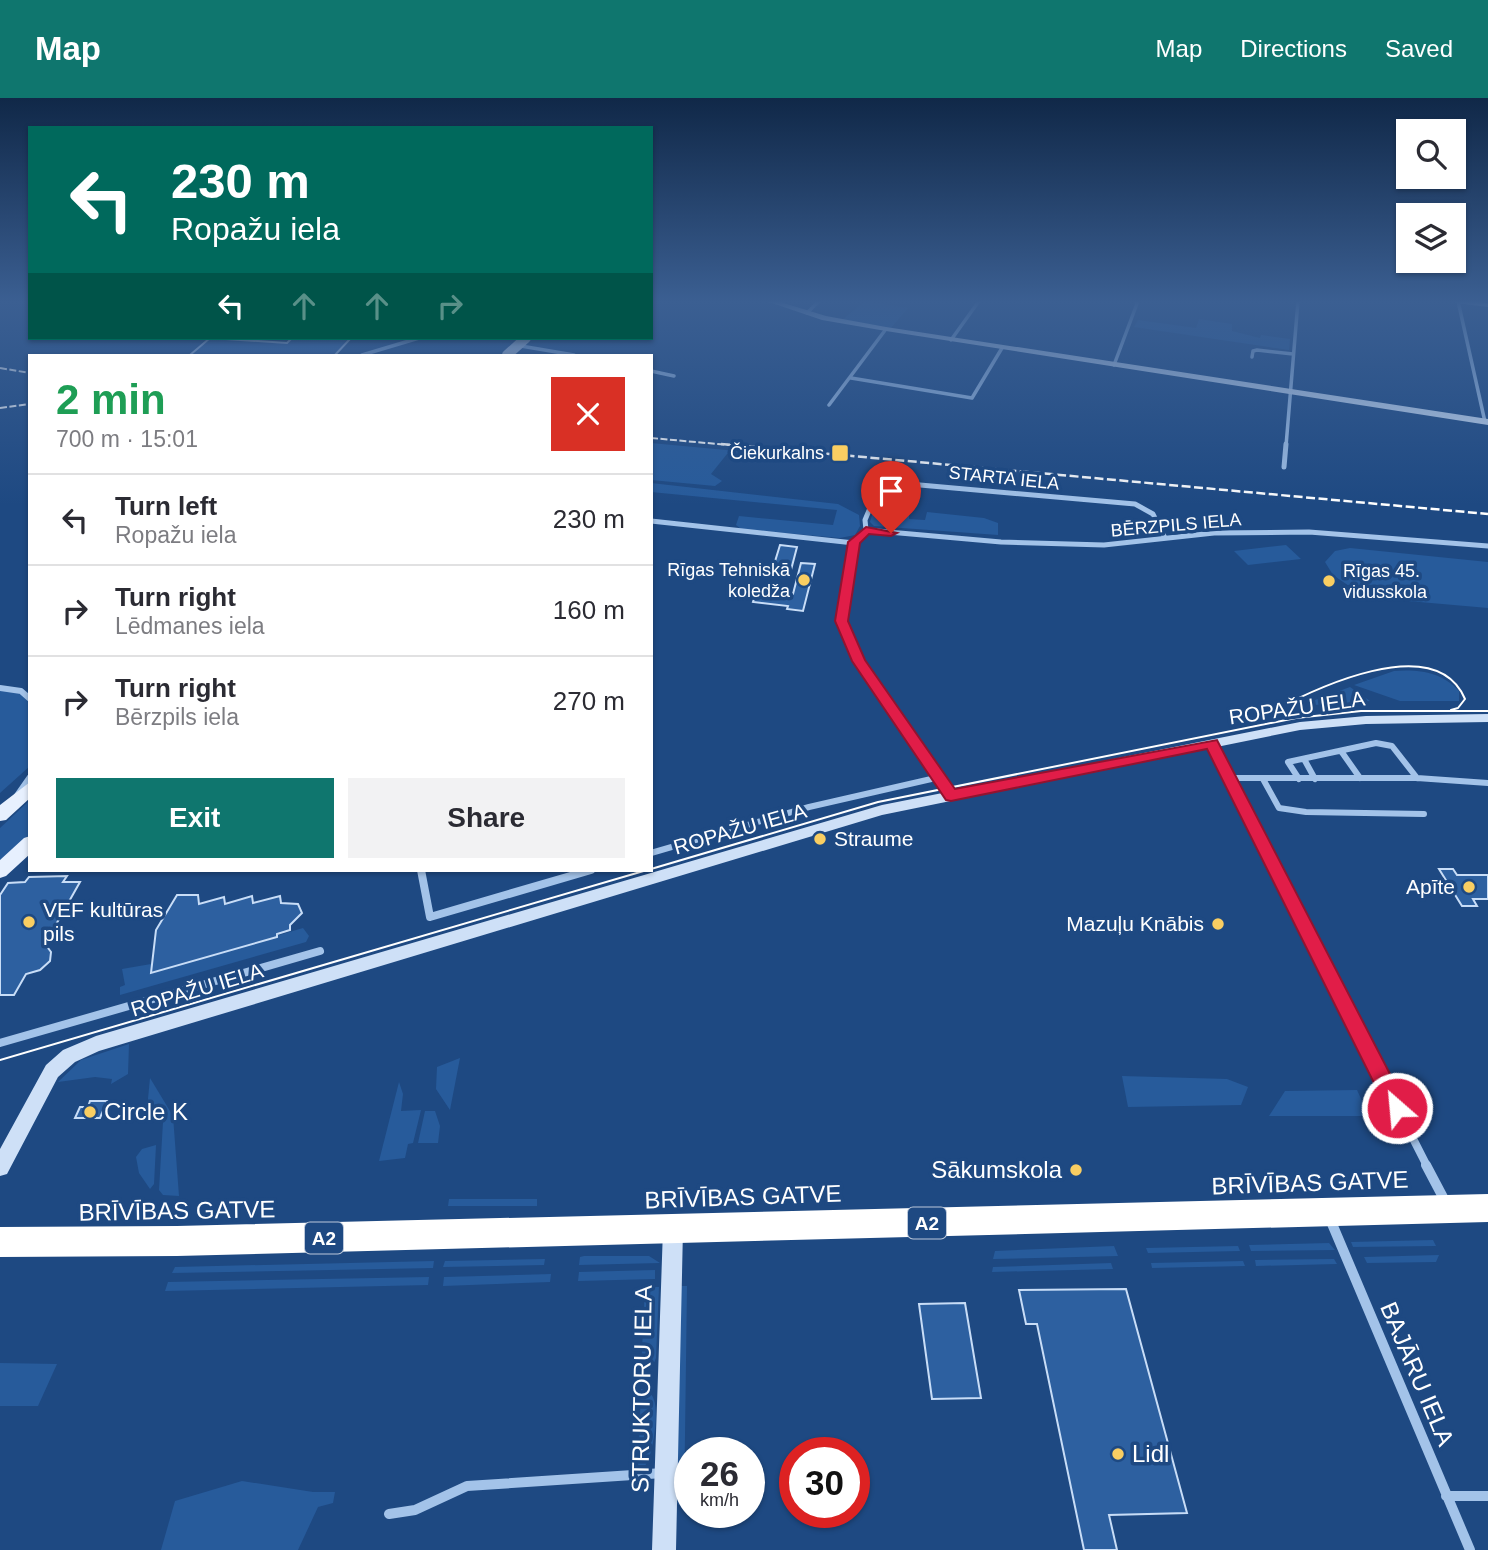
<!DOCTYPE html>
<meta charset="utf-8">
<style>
body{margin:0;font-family:Arial,sans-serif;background:#f2f2f3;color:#2b2b33;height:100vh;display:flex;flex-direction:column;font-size:26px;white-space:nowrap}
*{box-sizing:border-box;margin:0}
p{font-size:23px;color:#7c7c81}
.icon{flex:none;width:38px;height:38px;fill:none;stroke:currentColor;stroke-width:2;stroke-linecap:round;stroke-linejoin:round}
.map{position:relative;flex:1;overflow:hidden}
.panel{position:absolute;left:28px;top:256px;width:625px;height:518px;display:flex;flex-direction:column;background:#fff;border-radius:0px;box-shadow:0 2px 5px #0004}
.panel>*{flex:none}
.hud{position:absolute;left:28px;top:28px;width:625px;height:214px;border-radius:0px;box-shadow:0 2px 5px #0004;background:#00695c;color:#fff;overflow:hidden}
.controls{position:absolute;left:1396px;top:21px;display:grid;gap:14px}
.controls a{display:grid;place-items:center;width:70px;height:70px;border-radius:0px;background:#fff;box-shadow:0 2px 5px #0004;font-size:35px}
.speed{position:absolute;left:674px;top:1339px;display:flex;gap:14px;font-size:35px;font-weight:700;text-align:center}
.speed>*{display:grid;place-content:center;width:91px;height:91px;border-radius:50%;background:#fff;box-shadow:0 2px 5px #0004;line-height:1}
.speed small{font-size:18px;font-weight:400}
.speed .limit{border:10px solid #d22;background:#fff;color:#111}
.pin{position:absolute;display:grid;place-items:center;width:60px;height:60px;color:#fff;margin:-72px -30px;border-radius:50% 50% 50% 0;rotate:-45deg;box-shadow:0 0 7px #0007}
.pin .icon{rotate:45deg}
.me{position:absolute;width:77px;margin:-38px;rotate:333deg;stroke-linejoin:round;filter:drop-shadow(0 0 5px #0008)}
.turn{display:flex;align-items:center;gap:24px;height:147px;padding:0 28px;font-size:32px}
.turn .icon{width:91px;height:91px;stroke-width:2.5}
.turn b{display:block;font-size:49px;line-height:60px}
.lanes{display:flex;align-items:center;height:66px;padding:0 28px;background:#0003;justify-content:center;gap:35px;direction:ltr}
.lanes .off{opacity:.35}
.round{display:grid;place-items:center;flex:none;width:74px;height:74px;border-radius:0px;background:#f2f2f3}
.overview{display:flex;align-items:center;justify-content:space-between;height:119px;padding:0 28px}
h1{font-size:42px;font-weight:600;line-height:52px;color:#1e9e55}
.cta{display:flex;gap:14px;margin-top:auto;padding:14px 28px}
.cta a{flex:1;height:80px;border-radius:0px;background:#0f766e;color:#fff;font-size:28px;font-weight:600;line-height:80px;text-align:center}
.cta a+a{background:#f2f2f3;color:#2b2b33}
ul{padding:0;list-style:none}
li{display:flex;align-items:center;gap:21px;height:91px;padding:0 28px;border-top:2px solid #e1e1e2}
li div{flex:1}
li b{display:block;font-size:26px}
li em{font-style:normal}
header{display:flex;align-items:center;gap:42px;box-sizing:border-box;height:98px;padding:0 35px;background:#0f766e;color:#fff}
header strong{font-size:33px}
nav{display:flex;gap:38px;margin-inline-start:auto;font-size:24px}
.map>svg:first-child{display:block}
.green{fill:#275b9b}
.building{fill:#2d60a0;stroke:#c8ddf7;stroke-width:2}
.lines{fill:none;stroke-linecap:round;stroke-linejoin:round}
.street-far4{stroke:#a3c3e9;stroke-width:3.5}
.street-far3{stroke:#a3c3e9;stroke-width:5}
.street-far2{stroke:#a3c3e9;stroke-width:6}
.street-far1{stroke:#a3c3e9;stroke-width:8}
.street{stroke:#a3c3e9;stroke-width:10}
.secondary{fill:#cee0f7;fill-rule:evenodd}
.primary{fill:#e7f0fe;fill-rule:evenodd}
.highway{fill:#fff;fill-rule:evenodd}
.tram{stroke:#fff;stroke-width:2}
.rail-far1{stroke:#fff;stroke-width:2;stroke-dasharray:7 2.5;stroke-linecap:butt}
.rail{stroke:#fff;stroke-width:2.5;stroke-dasharray:9 3.5;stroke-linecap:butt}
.primary-bridge{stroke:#e7f0fe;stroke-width:10}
.route{fill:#e11d48;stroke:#92132f;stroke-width:2}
.poi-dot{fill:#f9ce62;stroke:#1e4982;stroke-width:2.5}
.labels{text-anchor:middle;stroke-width:7;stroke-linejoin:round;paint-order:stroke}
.far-poi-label{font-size:18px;fill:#fff;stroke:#1e4982;text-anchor:end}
.far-street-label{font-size:18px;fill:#fff;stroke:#1e4982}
.shield{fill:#1e4982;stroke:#bcc8da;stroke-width:2}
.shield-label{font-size:19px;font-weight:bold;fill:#fff}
.street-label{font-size:21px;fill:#fff;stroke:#1e4982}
.poi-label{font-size:21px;fill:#fff;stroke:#1e4982;text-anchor:start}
.near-poi-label{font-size:24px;fill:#fff;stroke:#1e4982;text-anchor:start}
.near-street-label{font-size:24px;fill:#fff;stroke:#1e4982}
</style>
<header>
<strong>Map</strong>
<nav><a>Map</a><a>Directions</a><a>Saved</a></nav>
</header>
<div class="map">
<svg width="1488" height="1452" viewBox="0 0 1488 1452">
<rect width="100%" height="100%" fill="#1e4982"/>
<path class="green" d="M 865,203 L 908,210 L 891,230 L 842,222 Z
M 1199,221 L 1232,226 L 1232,233 L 1260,240 L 1261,237 L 1290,241 L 1289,252 L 1134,229 L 1138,222 L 1196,230 Z
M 651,345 L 737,353 L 735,357 L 727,356 L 711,376 L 722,383 L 715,388 L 651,382 Z
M 651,385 L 838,406 L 859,417 L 860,428 L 855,437 L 840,440 L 741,431 L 736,427 L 739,418 L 833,427 L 837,412 L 651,394 Z
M 881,413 L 909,414 L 909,421 L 925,422 L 927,414 L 984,420 L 998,425 L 998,437 L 874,428 L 870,424 L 872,417 Z
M 1286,447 L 1301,461 L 1248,467 L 1234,453 Z
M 1350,450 L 1488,464 L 1488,510 L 1351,498 L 1347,491 L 1352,490 L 1333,477 L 1325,464 L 1335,453 Z
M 1394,573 C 1418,571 1442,574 1459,593 L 1459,603 L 1400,603 L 1354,587 Z
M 1350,589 L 1370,603 L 1314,607 L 1315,602 Z
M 0,592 L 30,594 L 30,668 L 0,695 Z
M 30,702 L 30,736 L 0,764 L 0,730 Z
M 303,830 L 309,838 L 306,844 L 120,897 L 120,889 L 125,887 L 122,871 L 151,866 L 151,875 Z
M 129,946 L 128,976 L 111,986 L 112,981 L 95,979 L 58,984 L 81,962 Z
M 460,960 L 450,1012 L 436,991 L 437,969 Z
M 1122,978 L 1227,981 L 1248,989 L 1241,1007 L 1128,1009 Z
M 150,980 L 173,1018 L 179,1098 L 163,1097 L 159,1092 L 164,1007 L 147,1011 Z
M 399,984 L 403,996 L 401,1013 L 421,1012 L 413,1045 L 408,1046 L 405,1060 L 379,1063 Z
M 1357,992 L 1369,1018 L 1269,1018 L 1285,993 Z
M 425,1013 L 435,1013 L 440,1028 L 438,1045 L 418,1045 Z
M 156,1047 L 154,1086 L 150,1091 L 139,1075 L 136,1059 L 142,1051 Z
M 449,1101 L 537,1101 L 537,1108 L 448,1108 Z
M 1433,1142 L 1436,1148 L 1353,1149 L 1351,1144 Z
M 1329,1145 L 1335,1152 L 1251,1153 L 1249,1147 Z
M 1114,1148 L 1118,1158 L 993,1161 L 995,1153 Z
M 1238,1148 L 1240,1153 L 1148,1155 L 1146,1150 Z
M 1439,1157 L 1436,1164 L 1367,1165 L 1364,1159 Z
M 584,1158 L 649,1158 L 660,1165 L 579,1167 L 580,1159 Z
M 545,1161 L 544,1167 L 443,1169 L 445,1163 Z
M 1334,1161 L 1337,1166 L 1256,1168 L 1255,1162 Z
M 434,1163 L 433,1170 L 172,1175 L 175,1169 Z
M 1243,1163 L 1245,1168 L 1152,1170 L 1151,1165 Z
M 1111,1165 L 1113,1171 L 992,1174 L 993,1169 Z
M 655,1172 L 655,1181 L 578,1183 L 579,1174 Z
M 551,1176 L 550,1184 L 443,1188 L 444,1179 Z
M 429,1179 L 428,1187 L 165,1193 L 168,1184 Z
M 681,1188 L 687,1188 L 684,1412 L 676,1404 Z
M 645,1189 L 659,1189 L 656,1260 L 653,1267 L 641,1272 Z
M 0,1265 L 57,1266 L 38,1308 L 0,1308 Z
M 641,1291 C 647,1293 652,1295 654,1302 C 659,1315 653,1360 644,1369 L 638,1371 Z
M 242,1383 L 313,1394 L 335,1394 L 333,1405 L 318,1409 L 298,1452 L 161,1452 L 175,1403 Z"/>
<path class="building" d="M 210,240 L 287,245 L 292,240 L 351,240 L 335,257 L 190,257 Z
M 780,447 L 797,449 L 791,472 L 773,470 Z
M 801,465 L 815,466 L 803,513 L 787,511 L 788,508 L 753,504 L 757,492 L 793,496 Z
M 1439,771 L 1453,771 L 1457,777 L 1488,777 L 1488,801 L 1473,801 L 1477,808 L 1462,808 Z
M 67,778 L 63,784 L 80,784 L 45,846 L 51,854 L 50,863 L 40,872 L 26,876 L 14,897 L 0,897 L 0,797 L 8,785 L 25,784 L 29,779 Z
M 177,797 L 198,797 L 199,806 L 224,799 L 225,806 L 252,798 L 253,805 L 280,798 L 281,805 L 298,806 L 302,815 L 290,827 L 290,832 L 277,836 L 277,839 L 151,875 L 156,832 Z
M 90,1003 L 107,1003 L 100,1020 L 75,1020 L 80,1009 L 88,1009 Z
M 1126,1191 L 1187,1415 L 1109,1417 L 1117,1452 L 1084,1452 L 1037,1226 L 1026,1226 L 1019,1192 Z
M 965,1205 L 981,1300 L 932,1301 L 919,1206 Z"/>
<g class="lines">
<path class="street-far4" d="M 1458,203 L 1485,324
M 807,215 L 819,203
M 951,242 L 979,203
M 515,247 L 574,257
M 362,257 L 419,240
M 1252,259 L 1253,253 L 1257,252 L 1293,256
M 1114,267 L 1138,203
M 651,273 L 674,278
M 851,280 L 972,300 L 1002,250
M 829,307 L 886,231
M 1286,348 L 1298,203"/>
<path class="street-far3" d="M 1284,369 L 1286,346
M 651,423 L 854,445
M 866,432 L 1001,444 L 1104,447 L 1214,435 L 1309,434 L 1488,448
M 866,432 L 865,422 L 878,391 L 888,387 L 920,387 L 1135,406 L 1153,416 L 1165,440
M 845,532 L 842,523 L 854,445"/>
<path class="street-far2" d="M 844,530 L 848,543 L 951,698
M 0,590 L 21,593 L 30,601
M 1211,645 L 1274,767
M 1341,653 L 1360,680
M 1304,661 L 1315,681
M 1230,680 L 1417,680 L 1488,685
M 1263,681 L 1279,710 L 1306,714 L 1424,716
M 1299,681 L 1288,664 L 1376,645 L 1392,648 L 1417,680
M 16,699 L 30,679
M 651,755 L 809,709 L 940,679"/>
<path class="street-far1" d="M 1273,766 L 1427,1068
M 421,772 L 430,819 L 591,772
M 0,945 L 320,853"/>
<path class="street" d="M 1426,1067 L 1445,1103
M 1330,1121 L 1470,1452
M 1446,1398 L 1488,1398
M 389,1416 L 415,1412 L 467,1388 L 663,1375"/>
<path class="secondary" d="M 766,203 L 777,203 L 826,218 L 886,229 L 1488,321 L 1488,327 L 886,233 L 822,222 Z
M 1453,203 L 1488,205 L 1488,209 L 1456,205 Z
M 1488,616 L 1488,624 L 1366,626 L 1300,632 L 882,717 L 99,953 L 75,964 L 58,979 L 7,1076 L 0,1078 L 0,1051 L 46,967 L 63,952 L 96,938 L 882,707 L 1300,624 L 1366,618 Z
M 673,1121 L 680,1124 L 683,1131 L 676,1452 L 652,1452 L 663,1131 L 666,1124 Z"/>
<path class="primary" d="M 30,684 L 30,700 L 6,722 L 0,723 L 0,707 Z
M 30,738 L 30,756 L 6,778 L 0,780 L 0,762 L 24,740 Z"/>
<path class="highway" d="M 1488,1096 L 1488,1124 L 177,1158 L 0,1159 L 0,1129 L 177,1128 Z"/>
<path class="tram" d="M 1269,615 C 1312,592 1435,531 1465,601 L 1458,610 L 1451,612
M 651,771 L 878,704 L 1296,620 L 1361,613 L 1488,613
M 0,962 L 647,772"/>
<path class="rail-far1" d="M 0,270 L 30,275
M 0,310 L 30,306
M 651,340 L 740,348"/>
<path class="rail" d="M 721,346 L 1488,416"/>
<path class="primary-bridge" d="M 507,257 L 526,240"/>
</g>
<linearGradient id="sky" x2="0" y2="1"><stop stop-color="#102848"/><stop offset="0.5" stop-color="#3b5f92"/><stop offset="1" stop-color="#3b5f92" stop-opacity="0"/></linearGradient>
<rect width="1488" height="407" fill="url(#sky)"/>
<path class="route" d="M 866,429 L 897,435 L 891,438 L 869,436 L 860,445 L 848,523 L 865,562 L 955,691 L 1217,642 L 1404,1003 L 1407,1010 L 1404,1017 L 1397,1020 L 1390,1017 L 1207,651 L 951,703 L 946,702 L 852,563 L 835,523 L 848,444 Z"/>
<g class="poi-dot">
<rect x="831" y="346" width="18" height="18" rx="3.5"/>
<circle cx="804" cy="482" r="7"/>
<circle cx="1329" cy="483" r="7"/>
<circle cx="820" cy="741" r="7"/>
<circle cx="1469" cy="789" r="7"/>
<circle cx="29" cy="824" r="7"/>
<circle cx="1218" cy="826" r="7"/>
<circle cx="90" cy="1014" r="7"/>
<circle cx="1076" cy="1072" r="7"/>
<circle cx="1118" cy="1356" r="7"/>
</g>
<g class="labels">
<g class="far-poi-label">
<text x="824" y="361">Čiekurkalns</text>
<text x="790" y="478">Rīgas Tehniskā<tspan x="790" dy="21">koledža</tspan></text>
<text x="1343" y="479" text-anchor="start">Rīgas 45.<tspan x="1343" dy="21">vidusskola</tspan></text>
</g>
<g class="far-street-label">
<text transform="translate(1004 380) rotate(6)" y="6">STARTA IELA</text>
<text transform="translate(1176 427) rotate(-5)" y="6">BĒRZPILS IELA</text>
</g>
<g class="shield">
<rect x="908" y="1109.5" width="38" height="31" rx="5"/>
<rect x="305" y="1124.5" width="38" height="31" rx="5"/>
</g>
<g class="shield-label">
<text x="927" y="1132">A2</text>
<text x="324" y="1147">A2</text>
</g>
<g class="street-label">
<text transform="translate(1297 610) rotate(-8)" y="7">ROPAŽU IELA</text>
<text transform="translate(740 731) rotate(-16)" y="7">ROPAŽU IELA</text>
<text transform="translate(197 892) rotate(-17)" y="7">ROPAŽU IELA</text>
</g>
<g class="poi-label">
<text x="834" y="748">Straume</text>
<text x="1455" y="796" text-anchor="end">Apīte</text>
<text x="43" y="819">VEF kultūras<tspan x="43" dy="24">pils</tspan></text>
<text x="1204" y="833" text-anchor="end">Mazuļu Knābis</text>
</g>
<g class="near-poi-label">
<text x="104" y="1022">Circle K</text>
<text x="1062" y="1080" text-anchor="end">Sākumskola</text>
<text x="1132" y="1364">Lidl</text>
</g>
<g class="near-street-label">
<text transform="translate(1310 1085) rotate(-2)" y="8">BRĪVĪBAS GATVE</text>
<text transform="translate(743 1099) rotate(-2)" y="8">BRĪVĪBAS GATVE</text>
<text transform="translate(177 1113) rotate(-1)" y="8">BRĪVĪBAS GATVE</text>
<text transform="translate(1417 1276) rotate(67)" y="8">BAJĀRU IELA</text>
<text transform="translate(642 1291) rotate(-89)" y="8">STRUKTORU IELA</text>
</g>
</g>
</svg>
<div class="controls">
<a><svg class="icon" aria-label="search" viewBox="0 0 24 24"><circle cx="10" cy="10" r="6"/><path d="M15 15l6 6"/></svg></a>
<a><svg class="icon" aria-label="layers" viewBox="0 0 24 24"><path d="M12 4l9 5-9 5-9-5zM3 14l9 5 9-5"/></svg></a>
</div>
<div class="speed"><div>26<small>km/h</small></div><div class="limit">30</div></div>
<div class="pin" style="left:891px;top:435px;background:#d93025"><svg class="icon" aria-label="arrive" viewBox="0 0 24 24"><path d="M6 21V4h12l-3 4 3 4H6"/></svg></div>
<svg class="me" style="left:1397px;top:1010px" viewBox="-20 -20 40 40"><circle r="17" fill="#e11d48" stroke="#fff" stroke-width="3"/><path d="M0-11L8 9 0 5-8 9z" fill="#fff"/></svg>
<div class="hud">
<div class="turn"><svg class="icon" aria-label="left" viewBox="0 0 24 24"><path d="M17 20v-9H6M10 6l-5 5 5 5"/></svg><div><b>230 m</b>Ropažu iela</div></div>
<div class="lanes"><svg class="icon" aria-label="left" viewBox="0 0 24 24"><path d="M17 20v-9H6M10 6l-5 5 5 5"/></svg><svg class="icon off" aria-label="ahead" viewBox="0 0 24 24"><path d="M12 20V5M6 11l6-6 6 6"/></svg><svg class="icon off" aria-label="ahead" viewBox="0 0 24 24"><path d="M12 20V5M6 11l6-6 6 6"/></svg><svg class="icon off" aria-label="right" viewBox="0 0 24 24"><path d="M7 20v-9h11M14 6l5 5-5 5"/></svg></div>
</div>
<section class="panel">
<div class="overview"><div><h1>2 min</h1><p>700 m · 15:01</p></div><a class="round" style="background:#d93025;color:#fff"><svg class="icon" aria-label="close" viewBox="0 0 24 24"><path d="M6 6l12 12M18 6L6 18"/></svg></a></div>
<ul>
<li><svg class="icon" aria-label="left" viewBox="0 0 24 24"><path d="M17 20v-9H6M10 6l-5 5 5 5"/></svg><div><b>Turn left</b><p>Ropažu iela</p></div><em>230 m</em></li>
<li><svg class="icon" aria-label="right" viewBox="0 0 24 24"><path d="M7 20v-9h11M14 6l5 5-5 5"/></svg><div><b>Turn right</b><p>Lēdmanes iela</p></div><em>160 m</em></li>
<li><svg class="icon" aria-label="right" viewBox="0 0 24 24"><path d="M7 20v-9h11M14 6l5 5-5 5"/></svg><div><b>Turn right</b><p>Bērzpils iela</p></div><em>270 m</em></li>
</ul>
<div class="cta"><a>Exit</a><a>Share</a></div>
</section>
</div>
